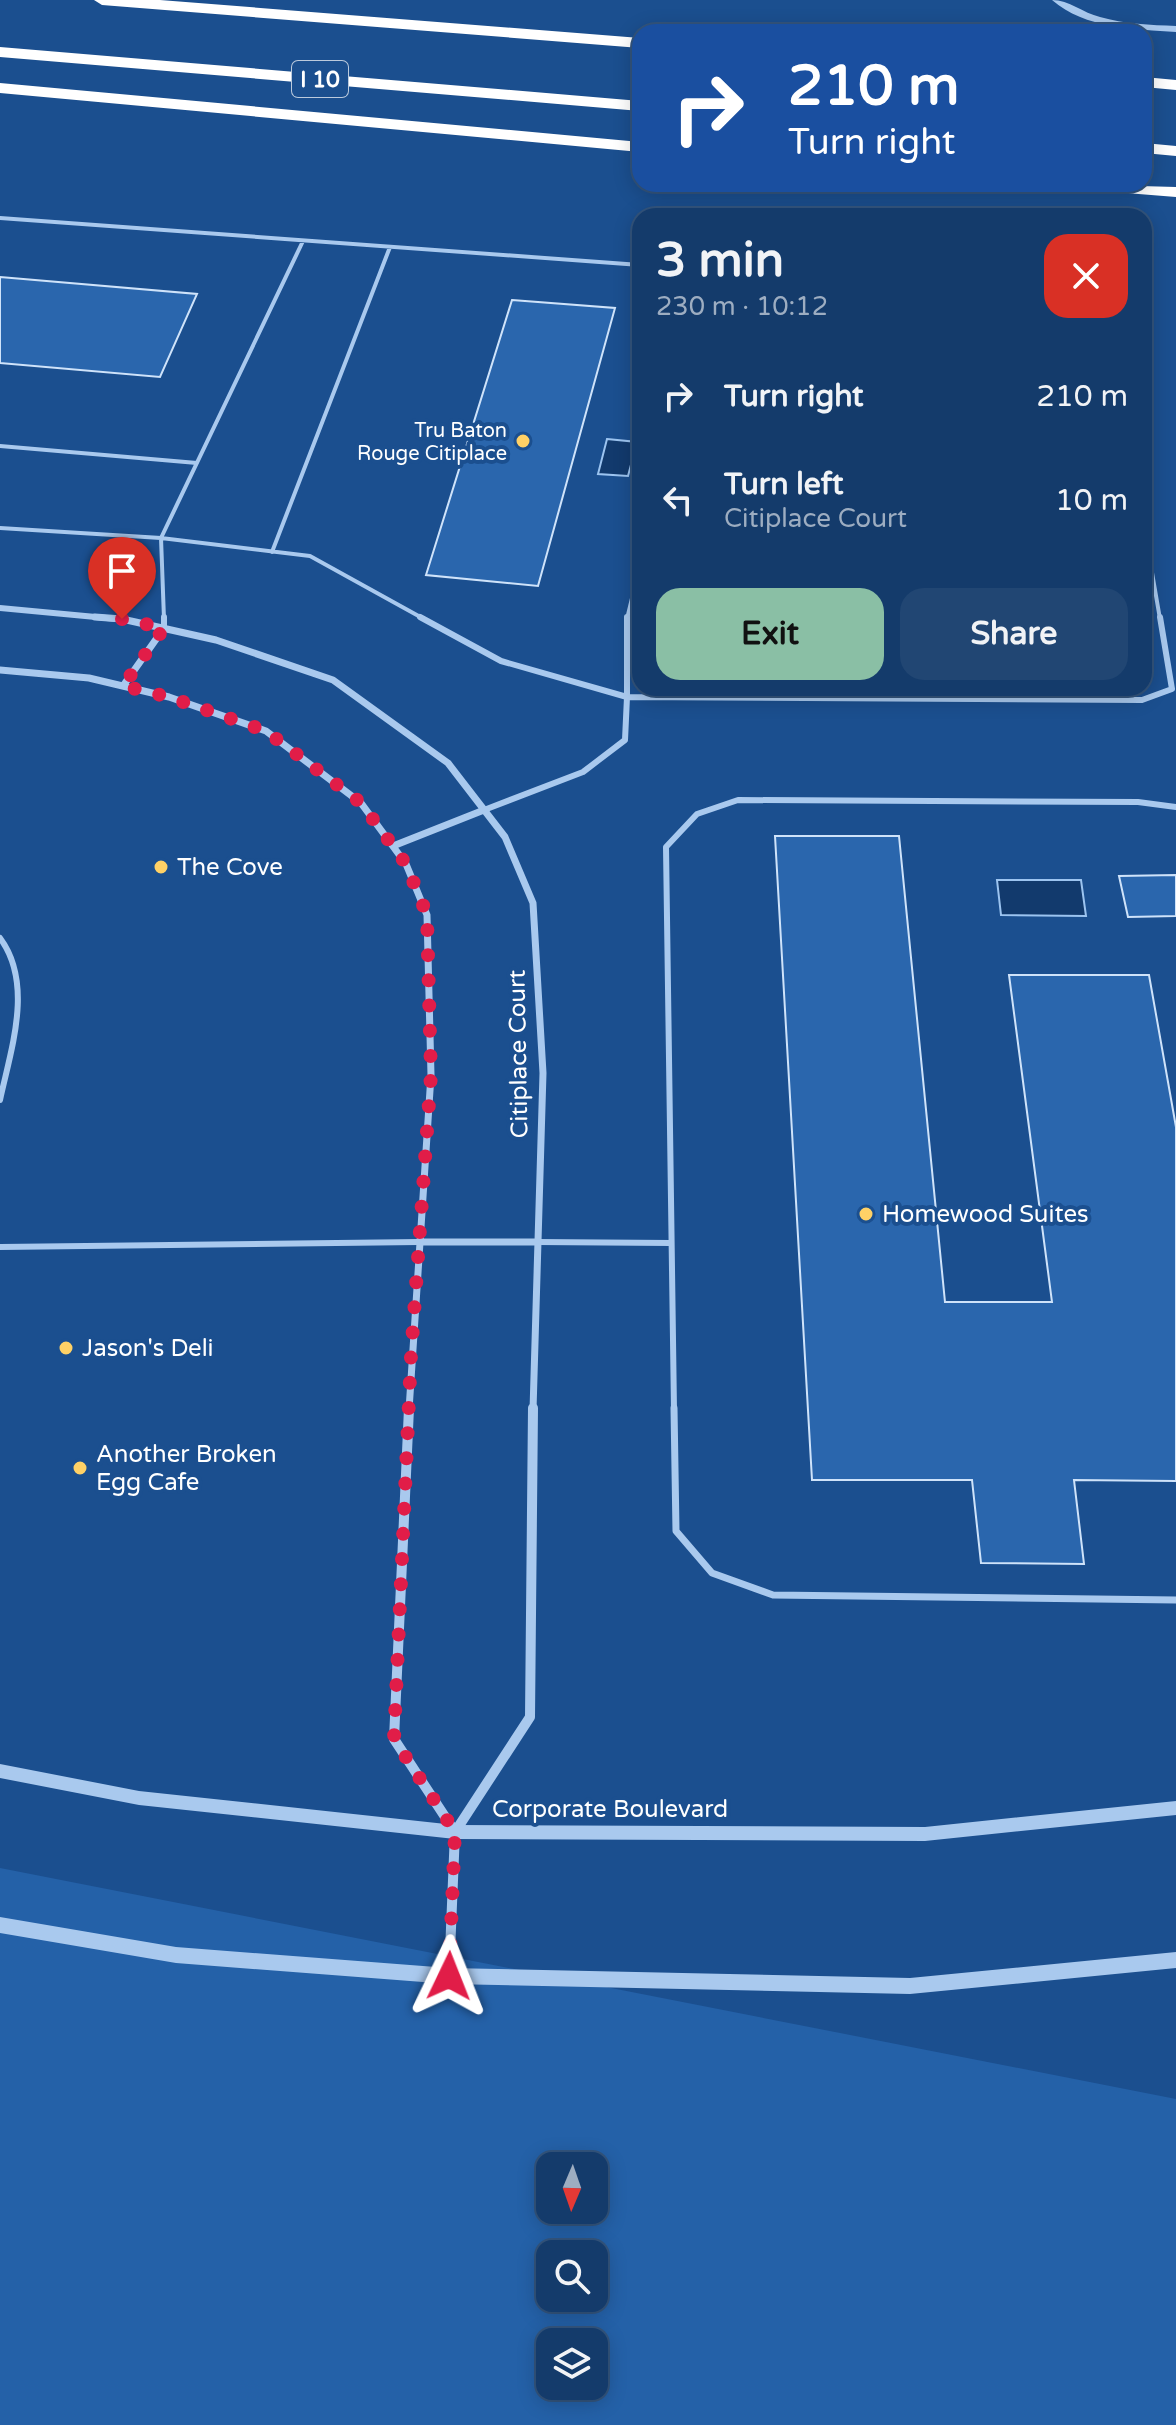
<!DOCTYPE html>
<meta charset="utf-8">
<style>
body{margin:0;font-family:"Varela Round",sans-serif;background:#214673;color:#f1f3f6;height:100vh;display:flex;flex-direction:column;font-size:30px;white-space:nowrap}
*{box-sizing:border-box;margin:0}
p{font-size:26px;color:#9dadc1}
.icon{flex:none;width:44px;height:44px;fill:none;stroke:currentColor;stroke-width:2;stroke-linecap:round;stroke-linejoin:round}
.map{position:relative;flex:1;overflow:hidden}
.details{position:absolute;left:632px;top:208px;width:520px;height:488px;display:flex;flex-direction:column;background:#143b6b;border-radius:24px;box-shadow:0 4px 20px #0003,0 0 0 2px #33557e}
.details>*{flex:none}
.top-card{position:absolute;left:632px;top:24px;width:520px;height:168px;border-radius:24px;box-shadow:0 4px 20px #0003,0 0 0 2px #33557e;background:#1a4fa0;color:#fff;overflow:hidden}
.needle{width:52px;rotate:182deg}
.buttons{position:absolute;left:536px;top:2152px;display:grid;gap:16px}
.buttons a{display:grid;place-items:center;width:72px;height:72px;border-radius:16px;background:#143b6b;box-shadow:0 4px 20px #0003,0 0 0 2px #33557e;font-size:40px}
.pin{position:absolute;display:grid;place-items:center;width:68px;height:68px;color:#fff;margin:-82px -34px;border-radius:50% 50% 50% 0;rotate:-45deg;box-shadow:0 0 8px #0007}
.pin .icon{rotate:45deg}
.me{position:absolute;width:88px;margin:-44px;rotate:2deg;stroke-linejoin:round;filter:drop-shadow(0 0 6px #0008)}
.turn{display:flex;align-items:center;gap:28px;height:168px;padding:0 24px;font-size:36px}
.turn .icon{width:104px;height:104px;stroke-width:2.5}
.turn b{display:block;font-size:56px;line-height:68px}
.round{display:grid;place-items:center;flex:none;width:84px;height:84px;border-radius:24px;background:#214673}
.summary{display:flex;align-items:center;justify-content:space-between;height:136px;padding:0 24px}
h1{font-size:48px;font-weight:700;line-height:60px}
.action{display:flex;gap:16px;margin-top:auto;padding:16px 24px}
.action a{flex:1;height:92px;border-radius:24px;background:#8abfa5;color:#111;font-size:32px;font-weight:700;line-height:92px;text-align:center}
.action a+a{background:#214673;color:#f1f3f6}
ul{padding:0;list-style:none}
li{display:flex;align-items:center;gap:24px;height:104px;padding:0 24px}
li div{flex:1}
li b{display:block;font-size:30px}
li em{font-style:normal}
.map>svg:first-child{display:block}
.green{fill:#2461a8;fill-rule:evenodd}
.water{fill:#123a6d;stroke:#9cc4f0;stroke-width:2}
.building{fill:#2a66ad;stroke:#cfe3fa;stroke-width:2}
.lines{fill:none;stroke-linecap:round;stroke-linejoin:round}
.service-far2{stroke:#a9c9ee;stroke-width:4}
.service-far1{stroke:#a9c9ee;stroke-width:6}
.service{stroke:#a9c9ee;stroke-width:7}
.minor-far2{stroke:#a9c9ee;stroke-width:6}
.minor-far1{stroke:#a9c9ee;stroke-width:7}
.minor{stroke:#a9c9ee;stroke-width:10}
.tertiary{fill:#a9c9ee;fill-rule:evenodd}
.motorway{fill:#fff;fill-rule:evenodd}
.route{stroke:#e11d48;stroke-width:14;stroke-dasharray:0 25.2}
.poi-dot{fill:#ffd166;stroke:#1b4f8f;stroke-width:3}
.labels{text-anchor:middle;stroke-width:8;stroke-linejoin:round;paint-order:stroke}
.far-poi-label{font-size:20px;fill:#fff;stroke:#1b4f8f;text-anchor:end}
.shield{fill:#1b4f8f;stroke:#bbcadd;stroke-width:2}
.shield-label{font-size:22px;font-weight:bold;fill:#fff}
.poi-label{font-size:24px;fill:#fff;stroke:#1b4f8f;text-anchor:start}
.street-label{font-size:24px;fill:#fff;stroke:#1b4f8f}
</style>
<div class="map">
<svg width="1176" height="2425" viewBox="0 0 1176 2425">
<rect width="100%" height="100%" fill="#1b4f8f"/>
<path class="green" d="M 0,1868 L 1176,2099 L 1176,2425 L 0,2425 ZM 550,2166 L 594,2166 L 594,2210 L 550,2210 ZM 550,2254 L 594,2254 L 594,2298 L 550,2298 ZM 550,2342 L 594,2342 L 594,2386 L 550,2386 Z"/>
<path class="water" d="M 607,439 L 637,442 L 628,476 L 598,474 Z
M 997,880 L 1081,880 L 1086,916 L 1001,915 Z"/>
<path class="building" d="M 0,277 L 197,294 L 160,377 L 0,363 Z
M 512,300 L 615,308 L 538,586 L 426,575 Z
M 775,836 L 899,836 L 945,1302 L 1052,1302 L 1009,975 L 1149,975 L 1176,1127 L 1176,1481 L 1074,1480 L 1084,1564 L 981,1563 L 972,1480 L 812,1480 Z
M 1176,875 L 1176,916 L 1128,917 L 1119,876 Z"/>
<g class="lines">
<path class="service-far2" d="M 0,218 L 640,265
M 0,446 L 197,463
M 1144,526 L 1160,619
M 0,528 L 161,538 L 310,556 L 424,619
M 272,552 L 390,247
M 164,619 L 161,538 L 303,241
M 627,619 L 640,565"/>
<path class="service-far1" d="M 164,617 L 164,628
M 420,617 L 501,661 L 627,697 L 627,617
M 484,810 L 583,772 L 625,740 L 627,697 L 1142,700 L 1172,689 L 1160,617
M 0,938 C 34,984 11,1049 0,1100
M 537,1242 L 671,1243
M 0,1247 L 419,1242
M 674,1410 L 666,847 L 697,814 L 738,800 L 1138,802 L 1176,807"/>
<path class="service" d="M 674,1408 L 676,1531 L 712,1573 L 773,1595 L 1176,1600"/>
<path class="minor-far2" d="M 0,608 L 117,619"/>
<path class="minor-far1" d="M 95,617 L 122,619 L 216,640 L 333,680 L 448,763 L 505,837 L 533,903 L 543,1073 L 533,1410
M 0,670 L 89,678 L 169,697 L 266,731 L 361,803 L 406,864 L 427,915 L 431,1075 L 409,1410
M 123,686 L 164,628
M 393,846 L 484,810
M 419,1242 L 537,1242"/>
<path class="minor" d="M 409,1408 L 394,1739 L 455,1832
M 449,1976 L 455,1832 L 530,1717 L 533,1408"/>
<path class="tertiary" d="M 1052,0 C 1069,0 1083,13 1100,17 C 1124,24 1151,25 1176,26 L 1176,32 C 1135,29 1085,29 1052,0 Z
M 0,1764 L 139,1791 L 455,1825 L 925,1827 L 1176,1801 L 1176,1815 L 925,1841 L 455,1839 L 139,1805 L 0,1778 Z
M 0,1917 L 176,1947 L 449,1968 L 910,1978 L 1176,1952 L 1176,1968 L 910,1994 L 449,1984 L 176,1963 L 0,1933 Z"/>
<path class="motorway" d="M 94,0 L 160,0 L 640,38 L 640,48 L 102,5 Z
M 0,47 L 640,101 L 640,111 L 0,57 Z
M 1144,77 L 1176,80 L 1176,90 L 1144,87 Z
M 0,83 L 640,142 L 640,152 L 0,93 Z
M 1144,143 L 1176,146 L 1176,156 L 1144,153 Z
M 1068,184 L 1176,187 L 1176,197 L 1076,189 Z"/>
</g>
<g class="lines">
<path class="route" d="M 122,619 L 164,628 L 123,686 L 169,697 L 266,731 L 361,803 L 406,864 L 427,915 L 431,1075 L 411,1356 L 394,1739 L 455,1832 L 449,1976"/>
</g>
<g class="poi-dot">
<circle cx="523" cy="441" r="8"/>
<circle cx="161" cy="867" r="8"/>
<circle cx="866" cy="1214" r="8"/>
<circle cx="66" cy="1348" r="8"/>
<circle cx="80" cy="1468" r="8"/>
</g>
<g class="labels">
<g class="far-poi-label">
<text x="507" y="437">Tru Baton<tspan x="507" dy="23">Rouge Citiplace</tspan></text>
</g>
<rect class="shield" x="292" y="61" width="56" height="36" rx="6"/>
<g class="shield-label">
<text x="320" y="87">I 10</text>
</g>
<g class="poi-label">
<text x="177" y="875">The Cove</text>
<text x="882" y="1222">Homewood Suites</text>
<text x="82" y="1356">Jason's Deli</text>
<text x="96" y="1462">Another Broken<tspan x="96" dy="28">Egg Cafe</tspan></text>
</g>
<g class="street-label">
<text transform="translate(518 1054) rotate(-91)" y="8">Citiplace Court</text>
<text x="610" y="1817">Corporate Boulevard</text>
</g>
</g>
</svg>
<div class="buttons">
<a><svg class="needle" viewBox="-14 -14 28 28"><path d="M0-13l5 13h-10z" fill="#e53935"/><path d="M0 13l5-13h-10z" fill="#9dadc1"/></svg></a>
<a><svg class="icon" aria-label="search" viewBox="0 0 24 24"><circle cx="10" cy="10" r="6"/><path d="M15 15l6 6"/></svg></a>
<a><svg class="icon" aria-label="layers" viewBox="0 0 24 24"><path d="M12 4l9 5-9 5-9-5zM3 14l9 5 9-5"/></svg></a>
</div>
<div class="pin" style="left:122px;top:619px;background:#d93025"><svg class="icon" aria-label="arrive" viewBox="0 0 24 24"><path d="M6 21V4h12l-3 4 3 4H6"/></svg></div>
<svg class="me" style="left:449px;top:1976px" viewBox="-20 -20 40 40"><path d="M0-17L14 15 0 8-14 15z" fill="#e11d48" stroke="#fff" stroke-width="4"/></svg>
<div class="top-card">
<div class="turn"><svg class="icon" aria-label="right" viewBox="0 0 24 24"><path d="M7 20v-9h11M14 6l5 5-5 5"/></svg><div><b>210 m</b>Turn right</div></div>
</div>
<section class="details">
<div class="summary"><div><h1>3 min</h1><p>230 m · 10:12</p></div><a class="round" style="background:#d93025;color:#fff"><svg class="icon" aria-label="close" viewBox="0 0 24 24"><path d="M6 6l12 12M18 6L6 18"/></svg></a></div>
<ul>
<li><svg class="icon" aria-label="right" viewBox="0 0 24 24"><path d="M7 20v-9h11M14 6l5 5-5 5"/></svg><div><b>Turn right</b></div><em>210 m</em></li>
<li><svg class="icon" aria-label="left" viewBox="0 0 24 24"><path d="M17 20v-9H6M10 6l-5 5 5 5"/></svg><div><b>Turn left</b><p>Citiplace Court</p></div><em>10 m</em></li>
</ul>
<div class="action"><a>Exit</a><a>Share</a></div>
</section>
</div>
